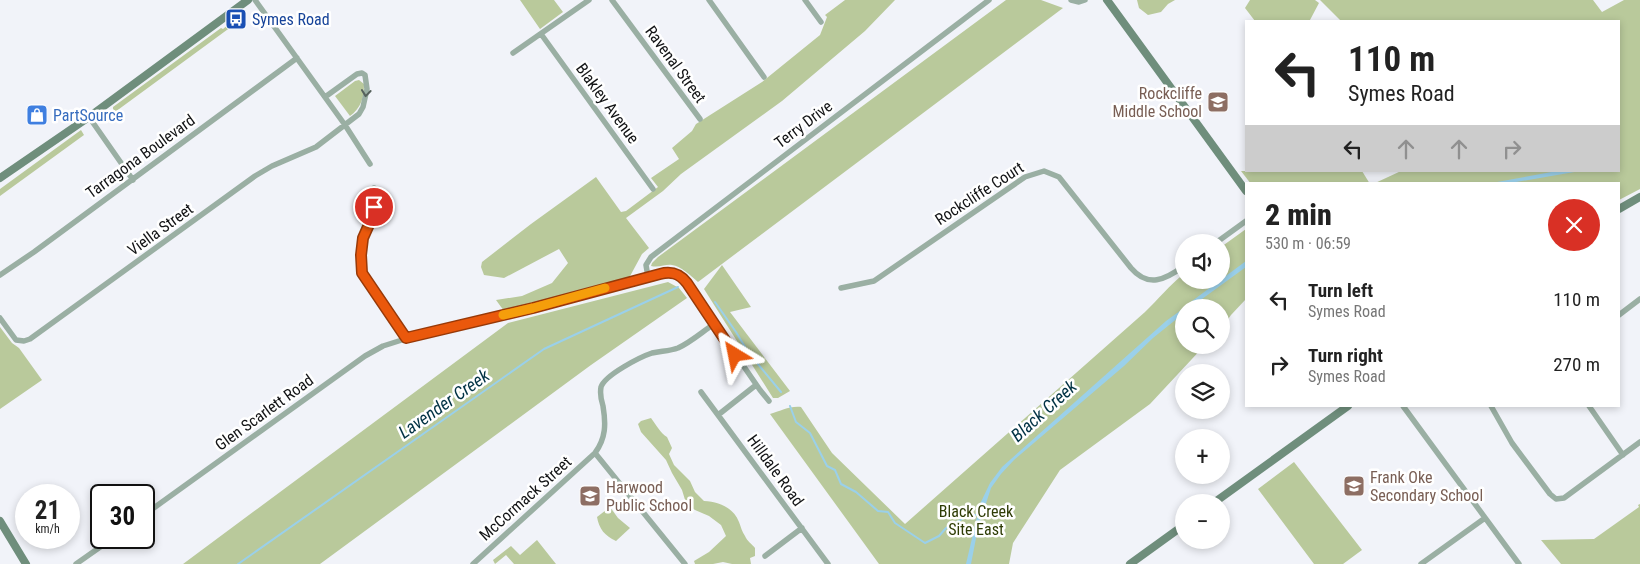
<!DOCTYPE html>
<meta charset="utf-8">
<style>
body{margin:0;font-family:"Roboto Condensed",sans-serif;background:#f6f6f6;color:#222;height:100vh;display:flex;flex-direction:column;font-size:19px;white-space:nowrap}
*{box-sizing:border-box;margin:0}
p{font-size:16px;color:#767676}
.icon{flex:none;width:28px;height:28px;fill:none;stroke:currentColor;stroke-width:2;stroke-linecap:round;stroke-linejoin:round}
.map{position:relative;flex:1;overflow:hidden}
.drawer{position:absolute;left:1245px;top:182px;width:375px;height:225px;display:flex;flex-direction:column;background:#fff;border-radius:0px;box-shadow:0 2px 8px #0003}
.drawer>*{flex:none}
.top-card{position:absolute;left:1245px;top:20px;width:375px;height:152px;border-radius:0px;box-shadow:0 2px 8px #0003;background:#fff;color:#222;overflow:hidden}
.controls{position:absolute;left:1175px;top:234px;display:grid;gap:10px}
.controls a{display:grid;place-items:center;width:55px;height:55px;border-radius:50%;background:#fff;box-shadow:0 2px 8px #0003;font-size:25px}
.speed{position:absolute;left:15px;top:484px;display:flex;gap:10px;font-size:25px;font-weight:700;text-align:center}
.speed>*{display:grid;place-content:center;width:65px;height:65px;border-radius:50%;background:#fff;box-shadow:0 2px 8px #0003;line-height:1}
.speed small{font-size:12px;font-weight:400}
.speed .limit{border:2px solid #111;border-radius:8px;background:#fff;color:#111}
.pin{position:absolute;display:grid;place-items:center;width:42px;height:42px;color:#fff;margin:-21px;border:2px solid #fff;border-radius:50%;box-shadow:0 1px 5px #0007}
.me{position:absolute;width:55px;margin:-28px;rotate:325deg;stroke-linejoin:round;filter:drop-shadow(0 0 4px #0008)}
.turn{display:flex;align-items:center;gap:18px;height:105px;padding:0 20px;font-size:22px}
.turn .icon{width:65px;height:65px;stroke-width:2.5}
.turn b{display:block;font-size:35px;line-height:42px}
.lanes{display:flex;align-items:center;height:48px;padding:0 20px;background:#0003;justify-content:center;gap:25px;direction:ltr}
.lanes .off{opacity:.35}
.round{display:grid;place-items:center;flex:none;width:52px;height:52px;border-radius:26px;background:#f6f6f6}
.head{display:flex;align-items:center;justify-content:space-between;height:85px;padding:0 20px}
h1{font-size:30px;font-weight:800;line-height:38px}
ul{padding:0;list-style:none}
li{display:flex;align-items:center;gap:15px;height:65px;padding:0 20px}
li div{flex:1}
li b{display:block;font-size:19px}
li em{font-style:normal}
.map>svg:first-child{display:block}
.green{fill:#b9c99b}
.water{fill:#9ad0ea}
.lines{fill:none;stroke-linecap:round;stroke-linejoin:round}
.stream{stroke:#9ad0ea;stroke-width:2}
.street{stroke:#9aafa3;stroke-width:5.5}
.secondary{stroke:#6f8e7c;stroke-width:8}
.oneway{stroke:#56615c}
.route-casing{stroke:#983908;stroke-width:12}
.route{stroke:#ea580c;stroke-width:9}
.slow{stroke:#f59e0b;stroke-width:9}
.labels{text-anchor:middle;stroke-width:5;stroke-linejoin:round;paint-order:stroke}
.transit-label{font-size:16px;fill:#164399;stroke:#fff;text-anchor:start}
.street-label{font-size:16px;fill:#121315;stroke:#fff}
.education-label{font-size:16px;fill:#785e54;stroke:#fff;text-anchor:start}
.shop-label{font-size:16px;fill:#366cbe;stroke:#fff;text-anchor:start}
.park-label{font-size:16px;fill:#2e3c05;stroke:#fff}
.water-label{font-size:18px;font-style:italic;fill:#013244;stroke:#fff}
</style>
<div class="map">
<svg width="1640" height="564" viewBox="0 0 1640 564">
<rect width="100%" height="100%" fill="#f1f3f9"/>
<path class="green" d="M 520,0 L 554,0 L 563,12 L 540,29 Z
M 845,0 L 895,0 L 865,31 L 782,101 L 681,174 L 663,191 L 626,218 L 649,248 L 642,254 L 629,278 L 504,311 L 496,300 L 522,296 L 552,283 L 568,263 L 559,249 L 504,278 L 484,275 L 481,267 L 482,262 L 531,224 L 596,177 L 621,212 L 626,211 L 658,187 L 651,178 L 679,159 L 672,148 L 692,131 L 696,124 L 762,82 L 820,35 L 827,17 L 825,15 Z
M 1006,0 L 1041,0 L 1063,8 L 698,282 C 691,276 681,266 672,265 C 666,264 659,268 651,266 L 652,263 L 658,257 Z
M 1137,0 L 1175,0 L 1168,4 L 1161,12 L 1148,15 L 1139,8 Z
M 1250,0 L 1315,0 L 1319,3 L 1310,20 L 1307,21 L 1255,21 L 1245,8 Z
M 1320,0 L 1593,0 L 1602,12 L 1624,0 L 1640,0 L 1640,189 L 1619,200 L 1619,184 L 1373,184 L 1401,171 L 1619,171 L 1619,21 L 1341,21 Z
M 233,21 L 235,24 L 115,112 L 113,109 L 113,107 L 221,28 L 223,29 Z
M 359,80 L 364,84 C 364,98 361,108 350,116 L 335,96 L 355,81 Z
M 81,130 L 84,135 L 0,196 L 0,189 Z
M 1241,171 L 1362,171 L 1370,184 L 1251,184 Z
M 1246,229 L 1246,299 L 1231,315 L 1221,329 L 1221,308 L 1184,308 L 1184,345 L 1205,345 L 1150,404 L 1060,470 L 1013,543 L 1009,564 L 879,564 L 770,414 C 782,411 788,406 801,407 L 832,453 L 905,524 L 1145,312 C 1158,300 1169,285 1184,274 L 1184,280 L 1221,280 L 1221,247 Z
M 722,265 L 751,307 L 730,312 L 790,391 L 778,398 L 773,398 L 704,289 Z
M 668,282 L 679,288 L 687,298 L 591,365 L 320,564 L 183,564 L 508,323 Z
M 0,327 L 12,343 L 19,348 L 42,380 L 0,409 Z
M 651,418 C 655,423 661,434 667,437 L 672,448 L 669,454 L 674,465 L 690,481 L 695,492 L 704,501 C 719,502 733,507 739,522 C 741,527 742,532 745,536 C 747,541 752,544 755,548 L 755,556 L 750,558 L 751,564 L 732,564 L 723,562 L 713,564 L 695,564 L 694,561 L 709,552 L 726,536 L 721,525 L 709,516 L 695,510 L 686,503 L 682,490 L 672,473 L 666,460 L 641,432 L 638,424 L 641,421 Z
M 1294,462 L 1362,550 L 1343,564 L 1314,564 L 1258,489 Z
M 1640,504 L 1640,564 L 1561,564 L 1541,540 L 1594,539 L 1639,507 L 1638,505 Z
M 610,507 L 618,518 L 630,528 L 616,541 C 605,536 599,529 597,517 Z
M 537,540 L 556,564 L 514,564 L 506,555 L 495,564 L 493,560 L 511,546 L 520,555 Z"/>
<path class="water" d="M 1557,171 L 1580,171 L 1505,184 L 1486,184 Z
M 1246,261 L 1246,267 L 1191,307 L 1184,307 Z
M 1184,308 L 1184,313 L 1153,338 L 1124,366 L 1014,460 L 1001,474 L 991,488 L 978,528 L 971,564 L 966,564 L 980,504 L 990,483 L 1002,467 L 1166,321 Z"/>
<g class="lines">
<path class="stream" d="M 715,302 L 736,332 L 748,352 L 781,392
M 790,406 L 796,422 L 810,433 L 827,466 L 835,470 L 841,484 L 856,492 L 878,511 L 888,512 L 895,523 L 925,543 L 939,536 L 946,528 L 964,518 L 970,515 L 978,515
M 238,564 L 544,349 L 678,287"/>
<path class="street" d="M 255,0 L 345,125 L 370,164
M 612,0 L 700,119
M 709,0 L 764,77
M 805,0 L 821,22
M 1071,0 L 1079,2 L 1085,0
M 541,34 L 653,189
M 513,53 L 589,0
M 89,117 L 133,180
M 374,188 L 374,207 L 371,220 L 363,238 L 361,255 L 362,273 L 405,339
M 1217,242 L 1246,221
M 0,275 L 34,252 L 297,58
M 648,277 L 646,265 L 651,257 L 989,0
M 841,288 L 874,281 L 1025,177 L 1044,171 L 1059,177 L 1131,268 C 1148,288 1165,280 1184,266
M 1619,315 L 1640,299
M 0,318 L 16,340 L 24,341 L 30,339 L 255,176 L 272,166 L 316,147 L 359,114 L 363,107 L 367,89 L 365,75 L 362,73 L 357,74 L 325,97
M 701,392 L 828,564
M 1403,406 L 1519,564
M 1491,406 L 1512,443 L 1550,494 L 1556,499 L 1564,498 L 1640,442
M 1589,406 L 1623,455
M 718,415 L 756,385
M 595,453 L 685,564
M 144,515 L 365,356 L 383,346 L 405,339 L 533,309 L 666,272 L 680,275 L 683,278 L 760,390 L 769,401
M 765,556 L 802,528
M 76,564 L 113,538
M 473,564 L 595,453 C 606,438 606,424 603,406 C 601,400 600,393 601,387 C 605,375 640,357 652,353 C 661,351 670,351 678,348 C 691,342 702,332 714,324
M 1421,564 L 1485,518"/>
<path class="secondary" d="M 1107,0 L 1246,191
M 0,178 L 89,117 L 248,0
M 1619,209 L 1640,197
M 1215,502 L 1348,406
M 0,521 L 26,564
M 1130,564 L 1184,525"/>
</g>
<defs><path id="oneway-chevron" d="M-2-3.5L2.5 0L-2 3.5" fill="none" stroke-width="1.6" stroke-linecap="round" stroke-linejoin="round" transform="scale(1.25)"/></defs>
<use class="oneway" href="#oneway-chevron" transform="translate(366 93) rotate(96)"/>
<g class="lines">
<g class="route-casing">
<path id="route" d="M 374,207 L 371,220 L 363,238 L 361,255 L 362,273 L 406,338 L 533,308 L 660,274 C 671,271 679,273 687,283 L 735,355"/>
</g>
<use href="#route" class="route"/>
<path class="slow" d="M 503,315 L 533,308 L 605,288"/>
</g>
<defs>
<g id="bus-square" transform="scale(1.125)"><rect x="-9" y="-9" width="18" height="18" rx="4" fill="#1a4fb4" stroke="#fff"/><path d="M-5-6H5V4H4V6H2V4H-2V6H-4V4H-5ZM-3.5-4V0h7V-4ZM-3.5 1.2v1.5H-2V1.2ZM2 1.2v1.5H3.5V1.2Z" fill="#fff"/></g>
<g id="school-square" transform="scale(1.125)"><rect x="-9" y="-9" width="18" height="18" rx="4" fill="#8d6e63" stroke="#fff"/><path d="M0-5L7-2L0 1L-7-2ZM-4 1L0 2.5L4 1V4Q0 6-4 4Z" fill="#fff"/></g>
<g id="shop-square" transform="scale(1.125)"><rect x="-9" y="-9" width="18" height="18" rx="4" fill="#3f7fe0" stroke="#fff"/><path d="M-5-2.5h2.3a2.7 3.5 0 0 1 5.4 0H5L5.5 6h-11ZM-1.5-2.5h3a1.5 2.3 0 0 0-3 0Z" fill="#fff"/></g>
</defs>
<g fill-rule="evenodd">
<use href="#bus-square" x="236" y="19"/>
<use href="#school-square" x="1218" y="102"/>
<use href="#shop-square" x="37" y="115"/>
<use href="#school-square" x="1354" y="486"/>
<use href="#school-square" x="590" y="496"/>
</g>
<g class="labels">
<g class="transit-label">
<text x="252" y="25">Symes Road</text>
</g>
<g class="street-label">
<text transform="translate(676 64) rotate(54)" y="6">Ravenal Street</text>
<text transform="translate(608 103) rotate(54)" y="6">Blakley Avenue</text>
<text transform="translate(803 124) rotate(-37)" y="6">Terry Drive</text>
<text transform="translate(140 156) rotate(-36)" y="6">Tarragona Boulevard</text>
<text transform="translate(979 193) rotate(-33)" y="6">Rockcliffe Court</text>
<text transform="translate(160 229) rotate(-36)" y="6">Viella Street</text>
<text transform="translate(264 412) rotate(-36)" y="6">Glen Scarlett Road</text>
<text transform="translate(776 470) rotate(54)" y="6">Hilldale Road</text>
<text transform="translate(525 498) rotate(-42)" y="6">McCormack Street</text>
</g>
<g class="education-label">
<text x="1202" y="99" text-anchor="end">Rockcliffe<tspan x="1202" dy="18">Middle School</tspan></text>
<text x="1370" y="483">Frank Oke<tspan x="1370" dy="18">Secondary School</tspan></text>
<text x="606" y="493">Harwood<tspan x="606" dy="18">Public School</tspan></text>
</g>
<g class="shop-label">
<text x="53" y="121">PartSource</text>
</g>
<g class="park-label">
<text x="976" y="517">Black Creek<tspan x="976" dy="18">Site East</tspan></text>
</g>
<g class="water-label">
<text transform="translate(444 404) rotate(-35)" y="6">Lavender Creek</text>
<text transform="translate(1044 411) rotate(-42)" y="6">Black Creek</text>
</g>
</g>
</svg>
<div class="controls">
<a><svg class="icon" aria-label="sound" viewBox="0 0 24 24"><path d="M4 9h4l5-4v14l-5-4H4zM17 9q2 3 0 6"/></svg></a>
<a><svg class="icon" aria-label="search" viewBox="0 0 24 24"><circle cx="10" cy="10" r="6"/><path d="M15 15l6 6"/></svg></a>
<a><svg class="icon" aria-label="layers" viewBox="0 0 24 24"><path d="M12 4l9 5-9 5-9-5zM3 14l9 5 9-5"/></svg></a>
<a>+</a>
<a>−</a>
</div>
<div class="speed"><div>21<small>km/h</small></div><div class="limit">30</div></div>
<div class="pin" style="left:374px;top:207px;background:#d93025"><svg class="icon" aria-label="arrive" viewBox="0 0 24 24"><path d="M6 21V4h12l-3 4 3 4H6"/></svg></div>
<svg class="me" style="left:735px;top:355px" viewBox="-20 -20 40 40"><path d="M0-17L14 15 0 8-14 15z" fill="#ea580c" stroke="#fff" stroke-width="4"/></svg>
<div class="top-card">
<div class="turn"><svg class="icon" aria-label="left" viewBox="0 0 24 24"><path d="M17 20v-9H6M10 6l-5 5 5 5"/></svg><div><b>110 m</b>Symes Road</div></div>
<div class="lanes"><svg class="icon" aria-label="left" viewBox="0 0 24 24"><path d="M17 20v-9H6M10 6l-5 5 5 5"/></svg><svg class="icon off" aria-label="ahead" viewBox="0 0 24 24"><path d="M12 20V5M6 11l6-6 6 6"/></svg><svg class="icon off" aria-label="ahead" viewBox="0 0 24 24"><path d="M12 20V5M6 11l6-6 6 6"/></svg><svg class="icon off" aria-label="right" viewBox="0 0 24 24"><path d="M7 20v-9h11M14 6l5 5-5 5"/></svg></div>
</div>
<section class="drawer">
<div class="head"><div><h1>2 min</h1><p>530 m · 06:59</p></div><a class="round" style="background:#d93025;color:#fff"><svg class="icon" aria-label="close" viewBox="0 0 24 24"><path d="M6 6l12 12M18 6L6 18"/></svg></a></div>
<ul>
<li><svg class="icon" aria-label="left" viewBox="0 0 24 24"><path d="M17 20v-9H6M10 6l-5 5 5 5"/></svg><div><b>Turn left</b><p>Symes Road</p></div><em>110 m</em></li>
<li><svg class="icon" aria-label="right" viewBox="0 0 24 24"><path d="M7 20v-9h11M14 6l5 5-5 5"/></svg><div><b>Turn right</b><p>Symes Road</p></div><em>270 m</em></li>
</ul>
</section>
</div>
